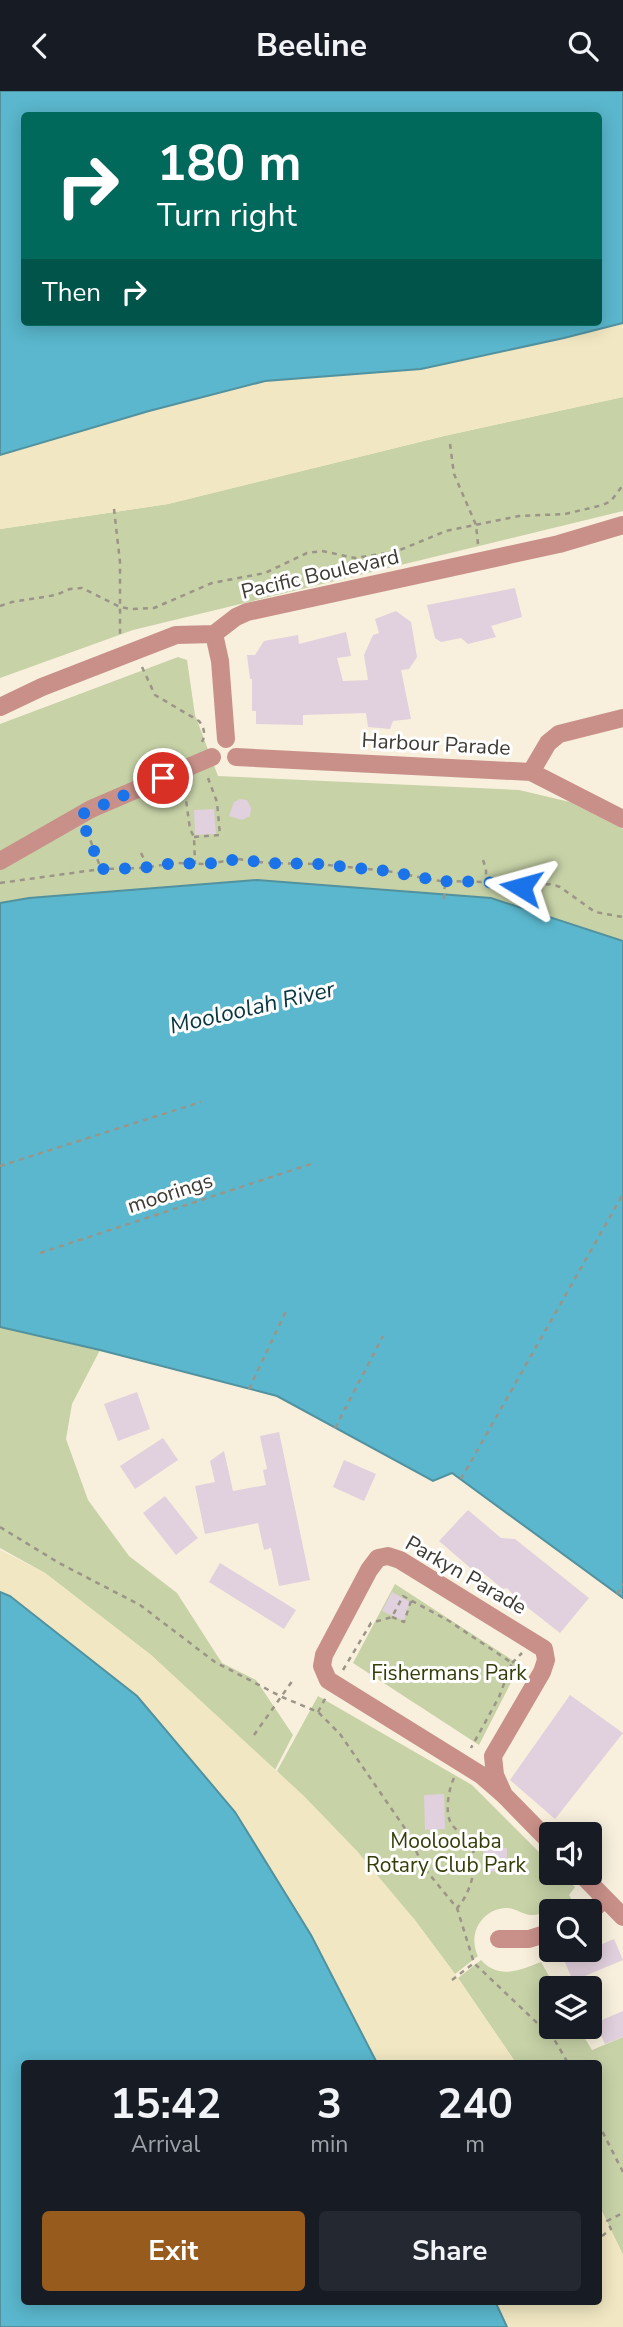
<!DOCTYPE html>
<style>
body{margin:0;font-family:"Nunito Sans",sans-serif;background:#242831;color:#f1f3f6;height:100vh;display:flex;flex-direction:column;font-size:26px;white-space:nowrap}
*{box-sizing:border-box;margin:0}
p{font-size:23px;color:#9ea1a6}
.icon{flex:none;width:38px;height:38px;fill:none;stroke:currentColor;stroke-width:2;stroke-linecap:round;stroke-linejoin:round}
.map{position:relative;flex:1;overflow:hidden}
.details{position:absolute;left:21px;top:1969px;width:581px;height:245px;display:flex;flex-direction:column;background:#171b24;border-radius:7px;box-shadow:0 4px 18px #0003}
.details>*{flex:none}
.guide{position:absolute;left:21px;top:21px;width:581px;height:214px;border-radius:7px;box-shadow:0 4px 18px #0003;background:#00695c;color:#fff;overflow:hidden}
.tools{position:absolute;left:539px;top:1731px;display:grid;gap:14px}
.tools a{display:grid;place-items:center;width:63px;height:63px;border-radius:7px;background:#171b24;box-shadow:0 4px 18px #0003;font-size:35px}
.pin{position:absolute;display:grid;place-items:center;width:60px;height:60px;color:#fff;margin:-30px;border:4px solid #fff;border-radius:50%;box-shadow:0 2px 7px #0007}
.me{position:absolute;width:77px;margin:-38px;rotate:278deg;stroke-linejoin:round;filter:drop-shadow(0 0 5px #0008)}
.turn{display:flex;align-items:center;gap:24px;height:147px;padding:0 21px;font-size:32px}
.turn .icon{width:91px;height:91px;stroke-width:2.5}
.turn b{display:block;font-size:49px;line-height:60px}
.then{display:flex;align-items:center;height:66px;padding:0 21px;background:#0003;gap:14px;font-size:26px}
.eta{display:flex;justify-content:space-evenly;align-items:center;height:119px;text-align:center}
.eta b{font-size:42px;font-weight:700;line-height:49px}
.primary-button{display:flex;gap:14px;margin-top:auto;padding:14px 21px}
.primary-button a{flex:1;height:80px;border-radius:7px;background:#985b1e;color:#fff;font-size:28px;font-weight:700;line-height:80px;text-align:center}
.primary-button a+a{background:#242831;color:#f1f3f6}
header{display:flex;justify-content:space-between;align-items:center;height:91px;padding:0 21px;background:#171b24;font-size:32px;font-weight:700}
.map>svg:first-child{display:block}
.green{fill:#c7d2a7}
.sand{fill:#f1e7c2}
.water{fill:#5ab7cd;stroke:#52929f;stroke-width:2;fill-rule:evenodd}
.building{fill:#e1d0dd}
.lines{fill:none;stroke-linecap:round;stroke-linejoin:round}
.path{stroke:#9b9588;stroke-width:2.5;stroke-dasharray:5 5;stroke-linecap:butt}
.minor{stroke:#c89089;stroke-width:18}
.route{stroke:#1a73e8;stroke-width:12;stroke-dasharray:0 21.6}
.labels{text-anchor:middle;stroke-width:6;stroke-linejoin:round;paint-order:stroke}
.street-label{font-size:21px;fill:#3e3b34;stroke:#fff}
.park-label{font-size:21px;fill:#343e08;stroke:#fff}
.water-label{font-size:23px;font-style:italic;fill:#093740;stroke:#fff}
</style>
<header><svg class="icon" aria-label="back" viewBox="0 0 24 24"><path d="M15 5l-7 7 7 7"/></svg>Beeline<svg class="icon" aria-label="search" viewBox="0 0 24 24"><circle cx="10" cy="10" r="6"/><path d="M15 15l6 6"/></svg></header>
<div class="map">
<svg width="623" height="2236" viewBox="0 0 623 2236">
<rect width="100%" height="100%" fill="#f8f0dd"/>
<path class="green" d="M 623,306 L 623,420 L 133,539 L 0,587 L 0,438 L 168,413 L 444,345 Z
M 178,566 L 187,569 L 195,624 L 218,685 L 519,699 L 570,711 L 623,738 L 623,850 L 491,807 L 29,807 L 0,812 L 0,633 Z
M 0,1236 L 100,1259 L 72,1313 L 66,1348 L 88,1409 L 129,1465 L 177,1502 L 222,1572 L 256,1589 L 293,1644 L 275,1679 L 151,1564 L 45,1482 L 0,1457 Z
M 395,1493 L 520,1574 L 479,1654 L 353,1572 Z
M 318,1605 L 472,1694 L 551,1773 L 551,1782 L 560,1782 L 575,1796 L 569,1804 L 575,1814 L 574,1819 L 559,1820 L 560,1815 C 552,1818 542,1824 533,1824 C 524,1825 516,1817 506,1817 C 482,1818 467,1843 478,1865 L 455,1883 L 414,1828 L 277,1680 Z
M 481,1869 C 499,1889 520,1879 541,1871 L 556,1897 L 551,1897 L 551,1936 L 578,1936 L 592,1959 L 623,1946 L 623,2164 L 599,2114 L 598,1972 L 516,1972 L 458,1887 Z"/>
<path class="sand" d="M 623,232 L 623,306 L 444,345 L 168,413 L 0,438 L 0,363 L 149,320 L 265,290 L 421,278 L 564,247 Z
M 0,1459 L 45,1482 L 151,1564 L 304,1705 L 357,1760 L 414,1828 L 455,1883 L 516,1972 L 377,1972 L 311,1844 L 137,1605 L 10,1505 L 0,1501 Z
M 599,2114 L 623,2164 L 623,2236 L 507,2236 L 495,2210 L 598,2210 Z"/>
<path class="water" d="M 0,0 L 623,0 L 623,232 L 564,247 L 421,278 L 265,290 L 149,320 L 0,364 ZM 24,24 L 598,24 L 598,231 L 24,231 Z
M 257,789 L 491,807 L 623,850 L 623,1507 L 452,1382 L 433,1390 L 277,1305 L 100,1259 L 0,1236 L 0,812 L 29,807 Z
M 0,1501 L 10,1505 L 137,1605 L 235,1721 L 311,1844 L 377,1972 L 24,1972 L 24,2210 L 495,2210 L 507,2236 L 0,2236 Z"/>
<path class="building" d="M 515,497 L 522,526 L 491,535 L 496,546 L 468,553 L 461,547 L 441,551 L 435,547 L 427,514 Z
M 396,520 L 411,531 L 417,566 L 409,578 L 401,579 L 411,628 L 393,630 L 390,638 L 368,636 L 366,622 L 303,624 L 303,634 L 256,633 L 256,620 L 252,620 L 252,588 L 250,588 L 247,564 L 255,564 L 264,550 L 298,544 L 299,553 L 346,541 L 351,565 L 337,567 L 343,590 L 368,589 L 364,564 L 373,544 L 379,542 L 375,528 Z
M 240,708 L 247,709 L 251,717 L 250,725 L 242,729 L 229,725 L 234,711 Z
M 214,718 L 216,743 L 195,744 L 194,719 Z
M 137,1301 L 150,1338 L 118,1350 L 104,1313 Z
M 279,1341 L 310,1489 L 279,1495 L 271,1457 L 264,1459 L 258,1432 L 205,1443 L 195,1395 L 215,1391 L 210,1370 L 224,1360 L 233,1400 L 266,1394 L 263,1379 L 267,1378 L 260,1345 Z
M 163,1347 L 178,1369 L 135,1398 L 120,1375 Z
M 344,1369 L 376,1383 L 364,1410 L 333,1396 Z
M 165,1405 L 198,1447 L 176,1464 L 143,1422 Z
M 468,1419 L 501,1447 L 515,1448 L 589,1507 L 560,1542 L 518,1509 L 507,1497 L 503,1498 L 477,1477 L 474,1480 L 439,1450 Z
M 220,1472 L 296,1519 L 284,1538 L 209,1491 Z
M 392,1501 L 410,1511 L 404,1530 L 382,1520 Z
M 570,1604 L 623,1642 L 555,1728 L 510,1689 Z
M 444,1703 L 445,1738 L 425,1739 L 424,1704 Z
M 493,1747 L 494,1757 L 507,1757 L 507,1771 L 496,1771 L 497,1780 L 485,1781 L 482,1748 Z
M 614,1848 L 623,1869 L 573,1890 L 564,1869 Z
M 623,1920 L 623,1946 L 605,1953 L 595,1932 Z"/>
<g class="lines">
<path class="path" d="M 450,353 L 454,383 L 476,434 L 478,453
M 114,418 L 120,471 L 120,547
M 0,515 L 12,511 L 56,504 L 70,498 L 82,497 L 120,516 L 131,518 L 154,517 L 212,492 L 265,482 L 307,462 L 322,460 L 355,467 L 395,461 L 446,440 L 519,425 L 565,423 L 603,414 L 611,410 L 623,394
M 142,576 L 155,604 L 199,630 C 204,637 206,643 202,651
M 183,701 L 186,709 L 190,738 L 194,746 L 195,773
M 87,740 L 101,778
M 194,746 L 220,744 L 217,711 L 208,687
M 141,762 L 148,776
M 483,769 L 486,778 L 486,791
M 0,792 L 101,778 L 142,777 L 175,772 L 207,773 L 238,768 L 267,772 L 318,773 L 387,780 L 440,790 L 487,791 L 512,797 L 551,793 L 560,796 L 595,821 L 623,826
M 521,796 L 523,777
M 444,808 L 445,790
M 0,1075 L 201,1011
M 40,1162 L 311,1073
M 249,1298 L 287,1218
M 335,1337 L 383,1245
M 461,1388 L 623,1103
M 0,1436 L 59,1472 L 140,1514 L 215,1571 L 282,1606 L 318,1621 L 340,1643 L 404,1736 L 425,1778 L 457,1817 L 474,1872 L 554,1948 L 568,1972
M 617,1503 L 623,1493
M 392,1526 L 404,1531 L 411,1510
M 512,1572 L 522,1562
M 343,1579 L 371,1532 L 392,1526 L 403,1505 L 449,1530 L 512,1572 L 499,1606 L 471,1657
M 318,1621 L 326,1606
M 254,1644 L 293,1589
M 454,1687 C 449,1697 445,1719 450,1730 C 453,1738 464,1744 469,1750 C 481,1767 471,1803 457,1817
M 452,1889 L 474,1872
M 598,2032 L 623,2081
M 602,2145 L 611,2138 L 607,2130 L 623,2122"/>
<path class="minor" d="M 214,543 L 220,570 L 226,648
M 0,616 L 42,596 L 176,544 L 214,543 L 236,526 L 247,521 L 559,453 L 623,434
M 236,666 L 531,681 L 623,728
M 531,681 L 548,652 L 559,643 L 623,627
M 0,770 L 91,718 L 212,666
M 504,1704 L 495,1684 L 493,1665 L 542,1581 L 546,1569 L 544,1558 L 400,1469 L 388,1465 L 378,1467 L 369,1479 L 324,1564 L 322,1575 L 328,1589 L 481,1684 L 504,1704 L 551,1752
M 580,1782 L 623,1826
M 590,1821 L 605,1808
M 499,1848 L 529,1848 L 551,1841"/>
</g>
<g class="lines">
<path class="route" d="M 163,687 L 80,724 L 101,778 L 142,777 L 175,772 L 207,773 L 238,768 L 267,772 L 318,773 L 387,780 L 439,790 L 488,791 L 512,797 L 521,796"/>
</g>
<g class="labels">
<g class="street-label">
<text transform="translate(320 483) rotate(-13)" y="7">Pacific Boulevard</text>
<text transform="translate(436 653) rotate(3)" y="7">Harbour Parade</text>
<text transform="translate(170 1102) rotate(-18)" y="7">moorings</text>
<text transform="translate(466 1484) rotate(30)" y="7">Parkyn Parade</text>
</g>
<g class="park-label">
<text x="449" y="1589">Fishermans Park</text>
<text x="446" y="1757">Mooloolaba<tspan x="446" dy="24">Rotary Club Park</tspan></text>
</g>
<g class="water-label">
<text transform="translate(252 916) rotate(-13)" y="8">Mooloolah River</text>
</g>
</g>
</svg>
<div class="tools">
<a><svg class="icon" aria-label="sound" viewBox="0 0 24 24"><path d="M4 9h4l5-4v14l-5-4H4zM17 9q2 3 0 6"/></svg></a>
<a><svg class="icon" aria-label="search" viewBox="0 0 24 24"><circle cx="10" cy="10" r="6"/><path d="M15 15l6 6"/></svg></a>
<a><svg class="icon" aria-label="layers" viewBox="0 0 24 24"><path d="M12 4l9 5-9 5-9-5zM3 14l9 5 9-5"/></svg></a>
</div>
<div class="pin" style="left:163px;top:687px;background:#d93025"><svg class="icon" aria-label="arrive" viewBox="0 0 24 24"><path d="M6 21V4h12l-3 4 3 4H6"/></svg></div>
<svg class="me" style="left:521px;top:796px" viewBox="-20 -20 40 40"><path d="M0-17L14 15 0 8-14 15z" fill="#1a73e8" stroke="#fff" stroke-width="4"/></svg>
<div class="guide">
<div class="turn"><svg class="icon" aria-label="right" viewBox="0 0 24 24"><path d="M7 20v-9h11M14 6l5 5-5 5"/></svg><div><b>180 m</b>Turn right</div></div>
<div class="then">Then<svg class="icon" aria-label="right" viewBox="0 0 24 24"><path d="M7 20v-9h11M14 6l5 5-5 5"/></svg></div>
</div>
<section class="details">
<div class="eta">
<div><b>15:42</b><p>Arrival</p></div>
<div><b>3</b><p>min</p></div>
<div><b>240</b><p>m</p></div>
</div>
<div class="primary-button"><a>Exit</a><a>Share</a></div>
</section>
</div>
